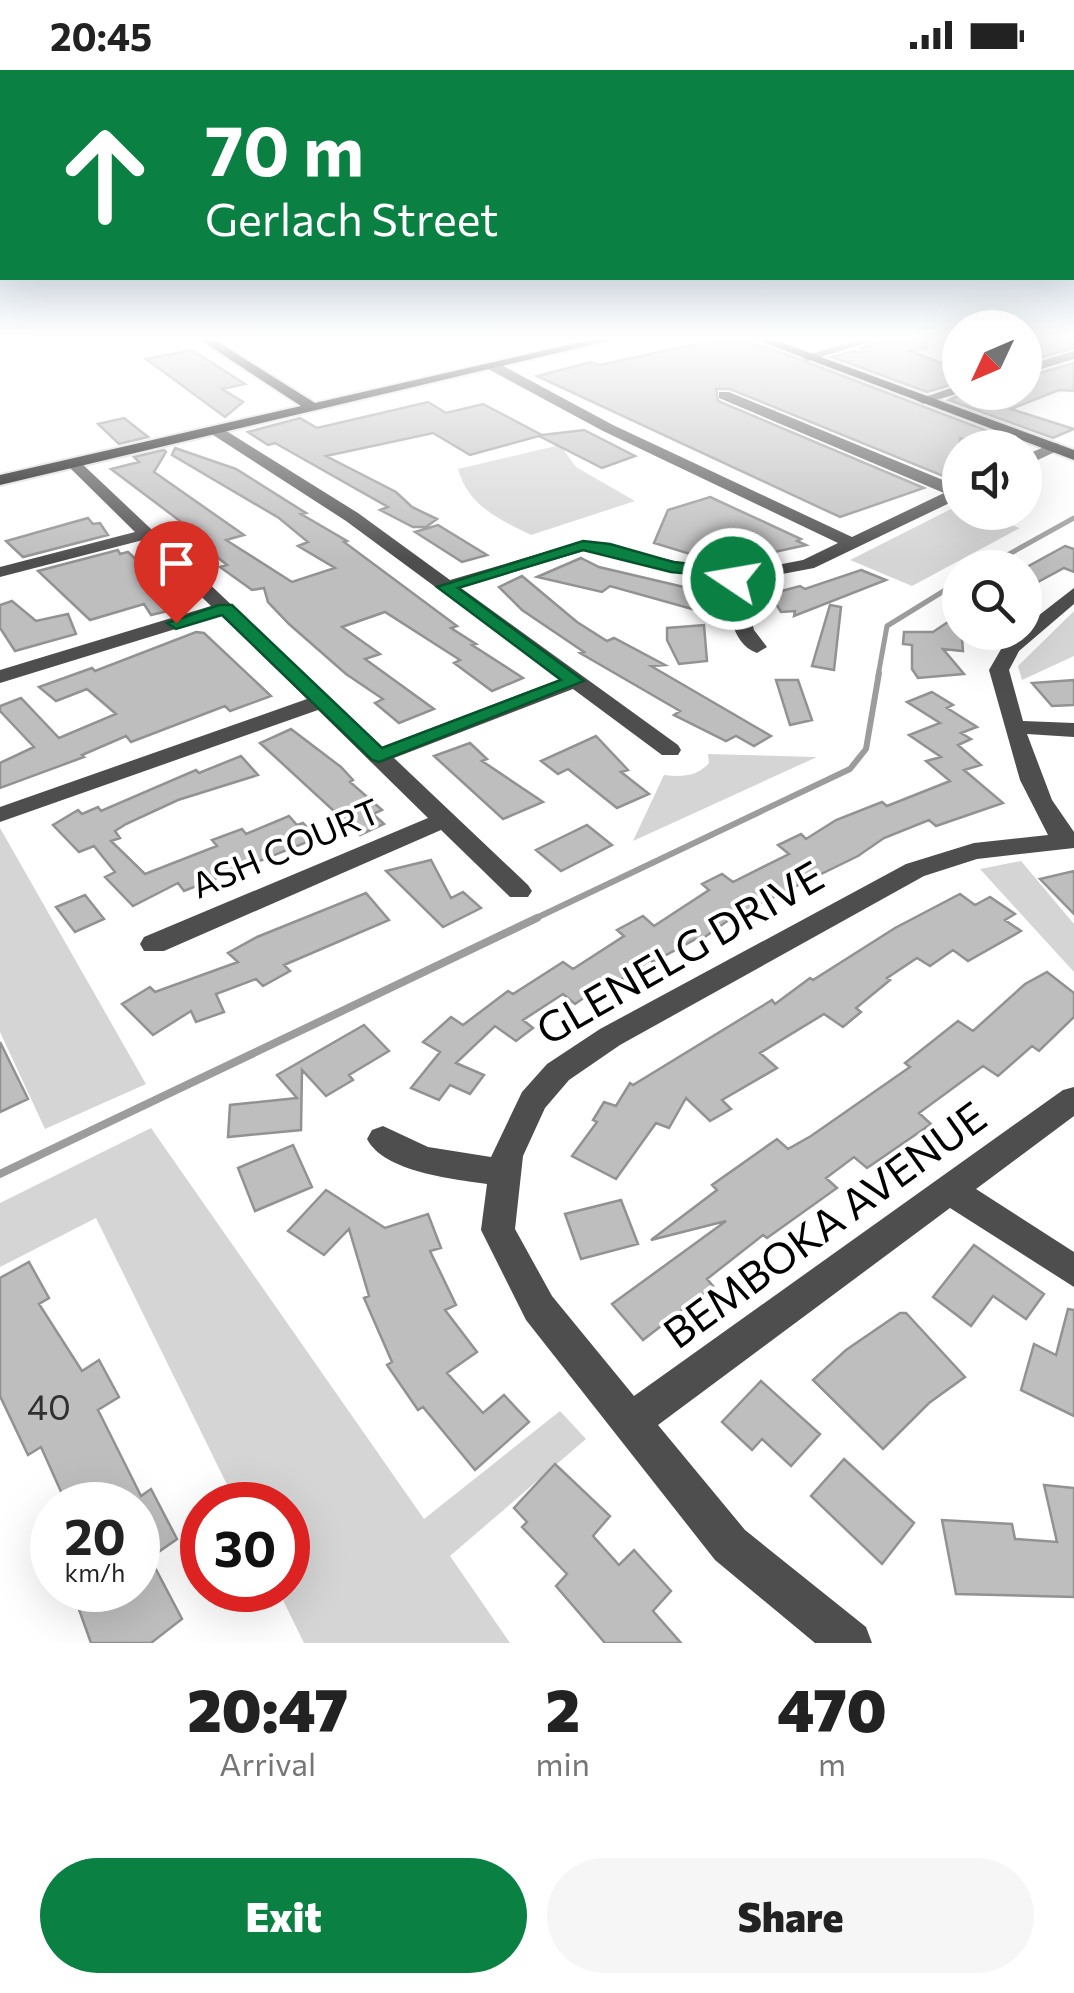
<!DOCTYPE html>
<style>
body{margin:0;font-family:Commissioner,sans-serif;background:#f6f6f6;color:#222;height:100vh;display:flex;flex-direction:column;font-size:38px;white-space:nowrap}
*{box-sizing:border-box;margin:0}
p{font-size:32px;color:#767676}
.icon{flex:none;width:55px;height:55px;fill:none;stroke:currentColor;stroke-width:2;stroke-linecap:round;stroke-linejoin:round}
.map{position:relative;height:1573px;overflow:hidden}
.details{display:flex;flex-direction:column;background:#fff;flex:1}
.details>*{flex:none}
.guide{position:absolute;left:0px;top:0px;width:1075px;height:210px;box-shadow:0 10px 40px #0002;background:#0b8043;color:#fff;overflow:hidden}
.needle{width:65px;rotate:226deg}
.tools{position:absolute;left:942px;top:240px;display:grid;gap:20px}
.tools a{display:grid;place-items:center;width:100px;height:100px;border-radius:50%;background:#fff;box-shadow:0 10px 40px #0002;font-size:50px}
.speed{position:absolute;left:30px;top:1412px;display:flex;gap:20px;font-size:50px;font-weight:700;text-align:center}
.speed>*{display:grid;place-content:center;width:130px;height:130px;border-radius:50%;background:#fff;box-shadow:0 10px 40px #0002;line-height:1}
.speed small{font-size:25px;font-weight:400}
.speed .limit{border:15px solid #d22;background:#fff;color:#111}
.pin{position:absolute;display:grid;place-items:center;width:85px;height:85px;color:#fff;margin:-102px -42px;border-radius:50% 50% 50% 0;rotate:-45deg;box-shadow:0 0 10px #0007}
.pin .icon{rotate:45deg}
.me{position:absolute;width:110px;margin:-55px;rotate:282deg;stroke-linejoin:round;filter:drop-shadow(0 0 8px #0008)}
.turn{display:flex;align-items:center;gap:35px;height:210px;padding:0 40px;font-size:45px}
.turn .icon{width:130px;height:130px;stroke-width:2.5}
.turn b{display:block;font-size:70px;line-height:85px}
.eta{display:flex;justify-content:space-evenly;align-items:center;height:170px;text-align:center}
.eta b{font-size:60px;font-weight:800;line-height:70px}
.primary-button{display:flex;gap:20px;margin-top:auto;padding:20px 40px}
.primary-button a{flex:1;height:115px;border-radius:60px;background:#0b8043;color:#fff;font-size:40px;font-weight:800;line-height:115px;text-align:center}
.primary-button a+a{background:#f6f6f6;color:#222}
.status{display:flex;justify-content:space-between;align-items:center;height:70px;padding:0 50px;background:#fff;direction:ltr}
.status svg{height:28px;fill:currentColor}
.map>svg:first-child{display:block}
.green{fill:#d5d5d5}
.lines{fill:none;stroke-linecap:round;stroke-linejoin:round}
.stream-far2{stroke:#9c9c9c;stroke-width:5}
.stream-far1{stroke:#9c9c9c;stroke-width:6}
.stream{stroke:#9c9c9c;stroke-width:8}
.building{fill:#bebebe;stroke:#929292;stroke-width:2.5}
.major-casing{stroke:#dbdbdb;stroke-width:4}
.minor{fill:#4e4e4e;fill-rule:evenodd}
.major{fill:#000;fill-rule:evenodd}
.route{fill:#0b8043;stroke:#07532c;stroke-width:2.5}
.labels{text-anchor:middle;stroke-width:8;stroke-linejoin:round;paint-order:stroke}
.street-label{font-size:35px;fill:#000;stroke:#fff}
.near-number-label{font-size:35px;fill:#303030}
.near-street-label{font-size:42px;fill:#000;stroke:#fff}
</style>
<div class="status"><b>20:45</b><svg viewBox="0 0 49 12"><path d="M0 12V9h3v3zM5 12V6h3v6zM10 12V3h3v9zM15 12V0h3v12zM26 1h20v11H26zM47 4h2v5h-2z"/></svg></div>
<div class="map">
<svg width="1074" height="1573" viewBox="0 0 1074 1573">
<rect width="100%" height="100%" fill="#fff"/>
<path class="green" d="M 560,375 L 576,397 L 635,431 L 531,465 C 499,449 468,436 458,399 Z
M 957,436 L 960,442 L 976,443 L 1020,458 L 912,516 L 850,490 Z
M 1074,541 L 1074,586 L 1022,610 L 1018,596 Z
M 708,684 L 817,687 L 633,771 L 664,705 C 681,707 697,707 709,693 Z
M 0,758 L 146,1014 L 45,1059 L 0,962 Z
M 1021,791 L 1074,854 L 1074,902 L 980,799 Z
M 151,1058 L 424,1449 L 560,1341 L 586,1369 L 450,1486 L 510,1573 L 304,1573 L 278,1520 L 288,1520 L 288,1435 L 237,1435 L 96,1148 L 0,1197 L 0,1133 Z"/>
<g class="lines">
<path class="stream-far2" d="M 984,498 L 1074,448
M 878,606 L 887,556 L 960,511"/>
<path class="stream-far1" d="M 532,850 L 850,699 L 866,679 L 879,603"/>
<path class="stream" d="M 0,1104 L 537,848"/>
</g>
<path class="building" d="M 718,269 L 736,269 L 767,277 L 1027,376 L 987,378 L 960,368 L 960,402 L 948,408 L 730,319 L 716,319 L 718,331 L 924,418 L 840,447 L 537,306 L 591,292 L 600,295 Z
M 884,269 L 926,269 L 927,278 L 910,281 L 960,300 L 960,312 L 927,322 L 832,287 L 854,281 L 861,283 L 862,278 Z
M 1025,269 L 1074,269 L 1074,278 L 1025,292 Z
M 192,280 L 245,314 L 222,319 L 243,332 L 225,347 L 146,289 Z
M 1074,293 L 1074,321 L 1059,320 L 1011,339 L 1074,359 L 1053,368 L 949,330 L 966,322 L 1025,322 L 1025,307 Z
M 428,332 L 446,343 L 483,334 L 542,365 L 584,360 L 635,386 L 602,398 L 539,366 L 470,385 L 433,363 L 326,386 L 396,422 L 412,437 L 437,449 L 426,457 L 413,457 L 380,440 L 388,437 L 275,373 L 268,375 L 248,362 L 300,348 L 317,358 Z
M 124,348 L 148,367 L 119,374 L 98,354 Z
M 175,378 L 236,399 L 306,443 L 301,444 L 347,471 L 344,472 L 457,556 L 451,558 L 476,574 L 472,575 L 523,608 L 492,621 L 454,593 L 460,590 L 385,542 L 342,557 L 380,584 L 365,589 L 434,639 L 399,653 L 375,633 L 383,629 L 346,604 L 289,554 L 268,532 L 264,518 L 252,520 L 220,497 L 227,495 L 195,469 L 199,468 L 185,458 L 188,457 L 111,399 L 139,392 L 134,387 L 164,380 L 166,382 L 154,402 L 244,465 L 226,470 L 292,512 L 335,498 L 298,476 L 308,472 L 279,448 L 172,385 Z
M 710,427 L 801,469 L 797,471 L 806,475 L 756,486 L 740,485 L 718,468 L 690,484 L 654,473 L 668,440 Z
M 88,448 L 93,454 L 100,453 L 108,465 L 23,487 L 6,471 Z
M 438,455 L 487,485 L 462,492 L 415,462 Z
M 1065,476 L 1074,479 L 1074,502 L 1064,498 L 1025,519 L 1025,498 Z
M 118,480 L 120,484 L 128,482 L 153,505 L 148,506 L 170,523 L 180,538 L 151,545 L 144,534 L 90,550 L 38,501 Z
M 581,488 L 599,497 L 701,521 L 703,542 L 610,516 L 602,522 L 537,507 Z
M 861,500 L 886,510 L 794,546 L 795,541 L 781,542 L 770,524 L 800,516 L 805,519 Z
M 522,506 L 577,552 L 607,571 L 614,568 L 665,595 L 651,596 L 771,666 L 754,676 L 736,666 L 726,671 L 674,645 L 680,641 L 580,583 L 584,582 L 522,540 L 499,517 Z
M 12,531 L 36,551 L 68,544 L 76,564 L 15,581 L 0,558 L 0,535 Z
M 830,535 L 841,537 L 834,600 L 812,596 Z
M 960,544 L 963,581 L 943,579 L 964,604 L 918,608 L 912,599 L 912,575 L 903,574 L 904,562 L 933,562 Z
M 704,555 L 707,591 L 679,594 L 667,570 L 667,558 Z
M 196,562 L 204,563 L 271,626 L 230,641 L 225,636 L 131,672 L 126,666 L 82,685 L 84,687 L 0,718 L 0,693 L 34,677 L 0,641 L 0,636 L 21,628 L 59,668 L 116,644 L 87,619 L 56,631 L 39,617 L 92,598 L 95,601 Z
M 776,610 L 798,610 L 812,650 L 790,655 Z
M 1074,610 L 1074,635 L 1052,636 L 1032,613 Z
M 932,622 L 953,635 L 947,638 L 977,657 L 961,663 L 971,669 L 958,675 L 981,695 L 964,700 L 1003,733 L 936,756 L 929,750 L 884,768 L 858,786 L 733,847 L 699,871 L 696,869 L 653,892 L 650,890 L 609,918 L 604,914 L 575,934 L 563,924 L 523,950 L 533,958 L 516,971 L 495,956 L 456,993 L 484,1005 L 470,1024 L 450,1015 L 439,1030 L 411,1018 L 440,982 L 423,972 L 451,947 L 463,955 L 508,921 L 513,924 L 563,892 L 573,899 L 624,866 L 617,860 L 643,846 L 654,856 L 709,820 L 702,814 L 722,804 L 733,812 L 789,784 L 778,775 L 801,764 L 806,769 L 836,750 L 882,732 L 887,736 L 950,711 L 926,691 L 941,687 L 909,665 L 940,653 L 907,632 Z
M 291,659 L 341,697 L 353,710 L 350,712 L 382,740 L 373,744 L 384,754 L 360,765 L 260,673 Z
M 596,666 L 628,700 L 621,702 L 649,724 L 617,738 L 568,699 L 558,704 L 541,691 Z
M 470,673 L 487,689 L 482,691 L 543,732 L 503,749 L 434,686 Z
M 241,686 L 258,705 L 178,730 L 126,754 L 115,761 L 120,768 L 111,771 L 145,804 L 217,776 L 212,770 L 242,759 L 246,764 L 289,746 L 297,755 L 303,753 L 317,768 L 184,821 L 178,813 L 133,836 L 105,807 L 115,802 L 94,776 L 79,782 L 53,755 L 78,740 L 82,744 L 98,737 L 101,741 L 196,700 L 199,703 Z
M 587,755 L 612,775 L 561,801 L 536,780 Z
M 431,790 L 451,828 L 463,822 L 481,838 L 443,857 L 386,801 Z
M 1074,801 L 1074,844 L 1040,809 Z
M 366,823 L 389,850 L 284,895 L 290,901 L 263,916 L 256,909 L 216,924 L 224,942 L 196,952 L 191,941 L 153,965 L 122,934 L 150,917 L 155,922 L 238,892 L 228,883 L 257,867 Z
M 960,824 L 975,835 L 990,827 L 1015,844 L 1005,850 L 1021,861 L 968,891 L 953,880 L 930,896 L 917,888 L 887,908 L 890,910 L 856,938 L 861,942 L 843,957 L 824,944 L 760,983 L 777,998 L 722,1030 L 731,1039 L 710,1051 L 686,1028 L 669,1058 L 656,1053 L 616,1109 L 572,1086 L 597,1052 L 593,1050 L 604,1032 L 616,1036 L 630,1013 L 633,1015 L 772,930 L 775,934 L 810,908 L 813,910 L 895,858 Z
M 85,825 L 104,849 L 75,862 L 56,837 Z
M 1047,902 L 1074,923 L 1074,947 L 1039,981 L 1032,976 L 998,1006 L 983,996 L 919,1043 L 931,1054 L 867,1098 L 854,1087 L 826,1108 L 837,1118 L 767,1168 L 763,1165 L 707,1209 L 713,1216 L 643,1270 L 612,1234 L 726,1151 L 651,1170 L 717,1120 L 712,1115 L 777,1069 L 788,1079 L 811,1066 L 910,997 L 905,993 L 958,951 L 973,961 L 1025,914 Z
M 364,955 L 389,981 L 349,1005 L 353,1010 L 326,1026 L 302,1000 L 301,1060 L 228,1067 L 230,1035 L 297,1028 L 277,1005 Z
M 0,972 L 28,1029 L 0,1042 Z
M 293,1075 L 312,1117 L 255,1141 L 238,1098 Z
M 326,1120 L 385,1158 L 428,1144 L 441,1178 L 430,1181 L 456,1235 L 445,1240 L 477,1282 L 447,1303 L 483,1343 L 504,1325 L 529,1352 L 475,1400 L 423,1337 L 418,1340 L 387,1295 L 392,1292 L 364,1228 L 369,1226 L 349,1159 L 324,1185 L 288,1161 Z
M 621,1130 L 638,1174 L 581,1189 L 565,1144 Z
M 974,1175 L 1044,1224 L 1026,1249 L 993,1226 L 971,1256 L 933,1227 Z
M 29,1192 L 49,1228 L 39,1234 L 82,1301 L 99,1290 L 119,1327 L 98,1340 L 141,1426 L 151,1419 L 177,1469 L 150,1488 L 182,1549 L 151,1573 L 91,1573 L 72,1520 L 138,1520 L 138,1435 L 67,1435 L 41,1377 L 28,1385 L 0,1326 L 0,1208 Z
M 1068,1239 L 1074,1240 L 1074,1346 L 1021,1320 L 1034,1274 L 1056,1285 Z
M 900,1243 L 906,1243 L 965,1307 L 929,1333 L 883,1379 L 813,1310 L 846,1280 Z
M 761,1311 L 820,1364 L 791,1396 L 762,1369 L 752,1380 L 722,1352 Z
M 844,1389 L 914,1453 L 882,1494 L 811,1426 Z
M 555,1394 L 610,1446 L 593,1466 L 619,1495 L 634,1480 L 671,1521 L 653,1541 L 681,1573 L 605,1573 L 556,1516 L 567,1504 L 522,1457 L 527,1452 L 514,1438 Z
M 1044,1415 L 1074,1418 L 1074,1527 L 956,1524 L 942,1450 L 1012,1454 L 1015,1469 L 1057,1472 Z"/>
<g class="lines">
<g class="major-casing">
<path id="major" d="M 199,269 L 213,269 L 315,333 L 594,269 L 616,269 L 0,415 L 0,405 L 301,336 Z
M 755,269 L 772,269 L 1074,380 L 1074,390 Z"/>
</g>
<path class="minor" d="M 860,269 L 880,269 L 807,291 L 801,287 Z
M 1074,281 L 1074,289 L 1025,304 L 1025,296 Z
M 488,293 L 498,293 L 613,355 L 852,467 L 944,423 L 719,328 L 719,322 L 729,322 L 960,417 L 960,428 L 814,498 L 777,505 L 741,506 L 754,560 L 767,577 L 757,583 C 729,573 728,532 723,507 L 703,507 L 584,481 L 461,518 L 678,675 L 681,680 L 678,685 L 662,685 L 573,619 L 394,688 L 528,815 L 532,821 L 528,827 L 510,827 L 441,760 L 164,881 L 144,881 L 140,874 L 144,867 L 428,748 L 318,640 L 0,752 L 0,737 L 307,629 L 221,545 L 0,613 L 0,600 L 211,536 L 143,470 L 0,507 L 0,497 L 135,462 L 68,396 L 68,390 L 78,390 L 382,677 L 560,609 L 346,451 L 210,363 L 210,357 L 220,357 L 358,443 L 450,510 L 583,471 L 703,497 L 777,495 L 803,490 L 838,473 L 603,361 L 488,299 Z
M 960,315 L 963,322 L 923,334 L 916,330 Z
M 1054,373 L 1059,374 L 1059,380 L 1025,396 L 1025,385 Z
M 1074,518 L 1074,534 L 1019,581 L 1009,600 L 1023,651 L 1074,653 L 1074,667 L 1027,664 L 1052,730 L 1074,762 L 1074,778 L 977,789 L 924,806 L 620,975 L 569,1010 L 545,1038 L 523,1086 L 515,1159 L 552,1226 L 634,1326 L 1063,1020 L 1074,1017 L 1074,1046 L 976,1119 L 1074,1182 L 1074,1217 L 950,1138 L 658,1355 L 745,1460 L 866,1557 L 872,1573 L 815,1573 L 715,1490 L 526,1250 L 481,1160 L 487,1114 C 453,1109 384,1102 367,1069 L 372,1060 L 383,1056 L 428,1077 L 491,1087 L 522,1022 L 547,994 L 600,959 L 906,794 L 974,773 L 1048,765 L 1020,710 L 989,600 L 1004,574 L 1017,562 L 1025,562 L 1025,556 Z"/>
<use href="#major" class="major"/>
</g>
<linearGradient id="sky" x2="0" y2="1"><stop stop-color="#89aaca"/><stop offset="0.55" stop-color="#fff"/><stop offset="1" stop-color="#fff" stop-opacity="0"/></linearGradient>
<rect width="1074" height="489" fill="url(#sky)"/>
<path class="route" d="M 583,471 L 610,474 L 673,492 L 731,498 L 737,500 L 741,509 L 733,514 L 724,507 L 671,502 L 583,480 L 458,518 L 584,611 L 379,692 L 372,690 L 222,545 L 176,559 L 167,553 L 219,535 L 232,535 L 382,678 L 561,610 L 437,517 Z"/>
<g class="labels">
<g class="street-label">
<text transform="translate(286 779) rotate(-23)" y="12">ASH COURT</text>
</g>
<g class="near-number-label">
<text x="49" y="1350">40</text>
</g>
<g class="near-street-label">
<text transform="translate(680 883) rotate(-30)" y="15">GLENELG DRIVE</text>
<text transform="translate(825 1155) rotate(-36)" y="15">BEMBOKA AVENUE</text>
</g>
</g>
</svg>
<div class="tools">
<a><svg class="needle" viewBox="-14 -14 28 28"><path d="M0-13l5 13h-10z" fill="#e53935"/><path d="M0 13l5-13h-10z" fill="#767676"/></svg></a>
<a><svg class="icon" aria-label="sound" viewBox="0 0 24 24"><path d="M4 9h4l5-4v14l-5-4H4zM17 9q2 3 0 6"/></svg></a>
<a><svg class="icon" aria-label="search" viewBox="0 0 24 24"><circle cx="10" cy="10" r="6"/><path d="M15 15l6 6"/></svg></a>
</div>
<div class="speed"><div>20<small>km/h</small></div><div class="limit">30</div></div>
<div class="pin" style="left:176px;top:553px;background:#d93025"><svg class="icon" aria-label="arrive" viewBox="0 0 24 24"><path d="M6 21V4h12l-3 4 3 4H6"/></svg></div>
<svg class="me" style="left:733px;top:509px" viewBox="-20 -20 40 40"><circle r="17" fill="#0b8043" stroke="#fff" stroke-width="3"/><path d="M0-11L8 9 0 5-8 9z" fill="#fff"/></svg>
<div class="guide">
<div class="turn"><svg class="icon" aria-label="ahead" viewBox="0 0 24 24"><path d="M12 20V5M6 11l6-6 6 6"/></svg><div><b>70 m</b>Gerlach Street</div></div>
</div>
</div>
<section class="details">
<div class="eta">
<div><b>20:47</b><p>Arrival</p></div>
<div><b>2</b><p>min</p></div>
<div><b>470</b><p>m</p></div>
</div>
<div class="primary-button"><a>Exit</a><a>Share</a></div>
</section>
